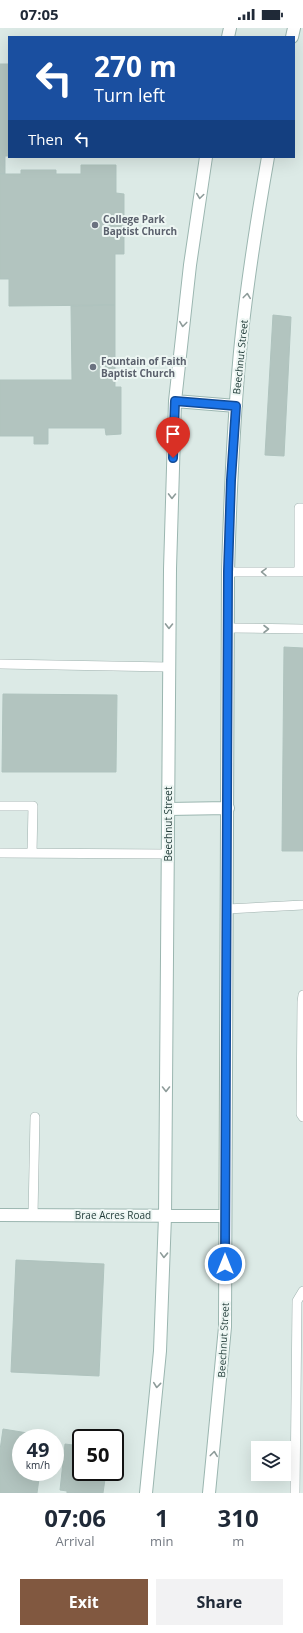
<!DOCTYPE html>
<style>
body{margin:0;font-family:"Open Sans",sans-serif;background:#f2f2f3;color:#1f2937;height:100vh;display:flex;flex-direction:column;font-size:15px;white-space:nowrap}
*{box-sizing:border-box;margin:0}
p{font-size:13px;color:#747a83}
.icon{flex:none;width:22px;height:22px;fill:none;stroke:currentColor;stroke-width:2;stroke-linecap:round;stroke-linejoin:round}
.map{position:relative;height:1465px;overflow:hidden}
.side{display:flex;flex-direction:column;background:#fff;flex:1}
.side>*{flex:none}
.hud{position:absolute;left:8px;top:8px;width:287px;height:122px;border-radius:0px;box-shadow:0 4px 16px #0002;background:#1a4fa0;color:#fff;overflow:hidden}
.buttons{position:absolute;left:251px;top:1413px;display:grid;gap:8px}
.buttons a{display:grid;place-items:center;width:40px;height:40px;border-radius:0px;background:#fff;box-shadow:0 4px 16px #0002;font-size:20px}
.speed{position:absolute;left:12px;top:1401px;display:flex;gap:8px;font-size:20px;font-weight:700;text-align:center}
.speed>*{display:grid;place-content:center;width:52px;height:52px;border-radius:50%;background:#fff;box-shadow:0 4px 16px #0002;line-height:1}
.speed small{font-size:10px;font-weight:400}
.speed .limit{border:2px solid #111;border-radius:6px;background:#fff;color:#111}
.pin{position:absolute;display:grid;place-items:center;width:34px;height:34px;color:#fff;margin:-41px -17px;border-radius:50% 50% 50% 0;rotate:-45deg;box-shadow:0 0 4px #0007}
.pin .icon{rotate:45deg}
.me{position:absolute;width:44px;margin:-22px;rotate:0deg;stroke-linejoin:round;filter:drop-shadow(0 0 3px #0008)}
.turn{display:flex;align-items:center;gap:14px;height:84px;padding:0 20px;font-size:18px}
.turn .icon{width:52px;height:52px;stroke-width:2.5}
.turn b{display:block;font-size:28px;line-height:34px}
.then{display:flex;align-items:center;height:38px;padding:0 20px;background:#0003;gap:8px;font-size:15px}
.eta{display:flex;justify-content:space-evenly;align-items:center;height:68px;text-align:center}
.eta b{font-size:24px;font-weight:700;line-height:28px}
.action{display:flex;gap:8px;margin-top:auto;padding:8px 20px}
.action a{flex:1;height:46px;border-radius:0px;background:#815840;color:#fff;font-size:16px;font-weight:700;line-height:46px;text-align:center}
.action a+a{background:#f2f2f3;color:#1f2937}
.status{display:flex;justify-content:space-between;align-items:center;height:28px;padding:0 20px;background:#fff;direction:ltr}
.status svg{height:11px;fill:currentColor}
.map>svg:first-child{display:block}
.building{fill:#b2c4bf;stroke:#afc3be}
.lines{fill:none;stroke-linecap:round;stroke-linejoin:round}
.lane-casing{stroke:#9fb1ae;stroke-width:10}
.secondary-casing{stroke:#9bb6b0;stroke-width:14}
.lane{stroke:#fff;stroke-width:9}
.secondary{stroke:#fff;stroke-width:12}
.oneway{stroke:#8e9c9a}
.route-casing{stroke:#114b97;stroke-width:10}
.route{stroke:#1a73e8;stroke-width:7}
.worship-dot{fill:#6b7280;stroke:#edf6f3;stroke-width:1.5}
.labels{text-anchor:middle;stroke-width:4;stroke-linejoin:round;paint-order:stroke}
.worship-label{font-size:10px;font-weight:bold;fill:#5b616d;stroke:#edf6f3;text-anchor:start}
.street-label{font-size:10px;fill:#1e3936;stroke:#edf6f3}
</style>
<div class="status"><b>07:05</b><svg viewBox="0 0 49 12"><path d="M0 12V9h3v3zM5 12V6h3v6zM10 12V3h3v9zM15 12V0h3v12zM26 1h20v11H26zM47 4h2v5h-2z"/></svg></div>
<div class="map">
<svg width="303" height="1465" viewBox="0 0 303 1465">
<rect width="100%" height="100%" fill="#dceae6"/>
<path class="building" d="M 0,36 L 9,36 L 9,128 L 5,128 L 5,146 L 0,146 Z
M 81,137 L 116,137 L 116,165 L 124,166 L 124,226 L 115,226 L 115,277 L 9,278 L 9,251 L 0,251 L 0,146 L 21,146 L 21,142 L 56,142 L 56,146 L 81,146 Z
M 115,277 L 115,359 L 121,359 L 121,406 L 106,407 L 105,400 L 48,400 L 48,416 L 34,416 L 34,408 L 0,408 L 0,352 L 72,352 L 71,278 Z
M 273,287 L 291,289 L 284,428 L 265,427 Z
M 284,619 L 303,620 L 303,823 L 282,823 Z
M 3,666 L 117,667 L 116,744 L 2,744 Z
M 16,1232 L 104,1236 L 99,1348 L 11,1344 Z
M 3,1401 L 46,1408 L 46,1410 L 21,1410 L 21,1444 L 40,1444 L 37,1465 L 0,1465 L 0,1422 Z
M 65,1416 L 81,1418 L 81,1444 L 106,1444 L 103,1465 L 67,1465 L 67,1463 L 60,1462 Z"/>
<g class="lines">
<g class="lane-casing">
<path id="lane" d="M 228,544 L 303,544
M 299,544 L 299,480 L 303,480
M 228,600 L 303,601
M 0,636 L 169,639
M 0,778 L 33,778 L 32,825
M 0,825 L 168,826
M 227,881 L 303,877
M 303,967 L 302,974 L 301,1086 L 303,1089
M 33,1187 L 35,1089
M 295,1465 L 297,1273 L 303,1263"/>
</g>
<g class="secondary-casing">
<path id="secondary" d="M 228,9 L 230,0
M 292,9 L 294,0
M 175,373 L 236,378
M 168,781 L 228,780
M 0,1187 L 225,1188
M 146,1465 L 160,1323 L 165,1188 L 170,541 L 175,373 L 190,237 L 206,129
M 209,1465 L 225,1299 L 228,544 C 230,474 233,405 239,335 C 245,266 256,197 268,129"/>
</g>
<use href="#lane" class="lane"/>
<use href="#secondary" class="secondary"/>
</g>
<defs><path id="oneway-chevron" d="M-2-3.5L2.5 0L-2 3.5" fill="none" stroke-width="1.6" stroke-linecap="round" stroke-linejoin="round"/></defs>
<g class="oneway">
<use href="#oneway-chevron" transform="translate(200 168) rotate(98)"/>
<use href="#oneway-chevron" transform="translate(247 268) rotate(-83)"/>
<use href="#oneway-chevron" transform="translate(183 296) rotate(97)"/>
<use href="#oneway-chevron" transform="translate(172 468) rotate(91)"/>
<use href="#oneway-chevron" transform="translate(264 544) rotate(-179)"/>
<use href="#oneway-chevron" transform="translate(169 598) rotate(91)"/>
<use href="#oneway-chevron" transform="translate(266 601)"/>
<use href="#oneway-chevron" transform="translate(166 1061) rotate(90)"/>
<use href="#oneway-chevron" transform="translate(164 1227) rotate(92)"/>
<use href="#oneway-chevron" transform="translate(157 1357) rotate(96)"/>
<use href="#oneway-chevron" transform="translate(214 1426) rotate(-83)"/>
</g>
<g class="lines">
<g class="route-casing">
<path id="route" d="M 173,430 L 175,373 L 236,378 L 231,452 L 228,544 L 225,1236"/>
</g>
<use href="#route" class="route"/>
</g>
<g class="worship-dot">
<circle cx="95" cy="197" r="4"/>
<circle cx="93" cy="339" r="4"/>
</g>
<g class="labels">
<g class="worship-label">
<text x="103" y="195">College Park<tspan x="103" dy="12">Baptist Church</tspan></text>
<text x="101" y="337">Fountain of Faith<tspan x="101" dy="12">Baptist Church</tspan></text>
</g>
<g class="street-label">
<text transform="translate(240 329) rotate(-84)" y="4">Beechnut Street</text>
<text transform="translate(168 796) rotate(-90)" y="4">Beechnut Street</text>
<text x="113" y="1191">Brae Acres Road</text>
<text transform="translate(223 1312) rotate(-87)" y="4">Beechnut Street</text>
</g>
</g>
</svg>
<div class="buttons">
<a><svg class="icon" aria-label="layers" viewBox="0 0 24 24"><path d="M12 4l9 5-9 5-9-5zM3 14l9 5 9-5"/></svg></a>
</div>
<div class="speed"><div>49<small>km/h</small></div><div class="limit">50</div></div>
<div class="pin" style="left:173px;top:430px;background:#d93025"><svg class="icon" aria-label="arrive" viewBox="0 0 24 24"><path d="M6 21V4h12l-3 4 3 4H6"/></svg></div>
<svg class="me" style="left:225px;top:1236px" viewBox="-20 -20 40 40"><circle r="17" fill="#1a73e8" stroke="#fff" stroke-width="3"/><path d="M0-11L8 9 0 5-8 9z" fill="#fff"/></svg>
<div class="hud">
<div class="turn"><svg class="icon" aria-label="left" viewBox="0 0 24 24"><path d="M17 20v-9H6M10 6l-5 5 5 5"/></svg><div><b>270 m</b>Turn left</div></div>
<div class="then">Then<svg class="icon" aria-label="left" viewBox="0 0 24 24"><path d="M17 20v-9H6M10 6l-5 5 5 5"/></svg></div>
</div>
</div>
<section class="side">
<div class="eta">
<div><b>07:06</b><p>Arrival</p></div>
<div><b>1</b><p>min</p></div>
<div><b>310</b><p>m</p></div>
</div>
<div class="action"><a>Exit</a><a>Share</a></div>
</section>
